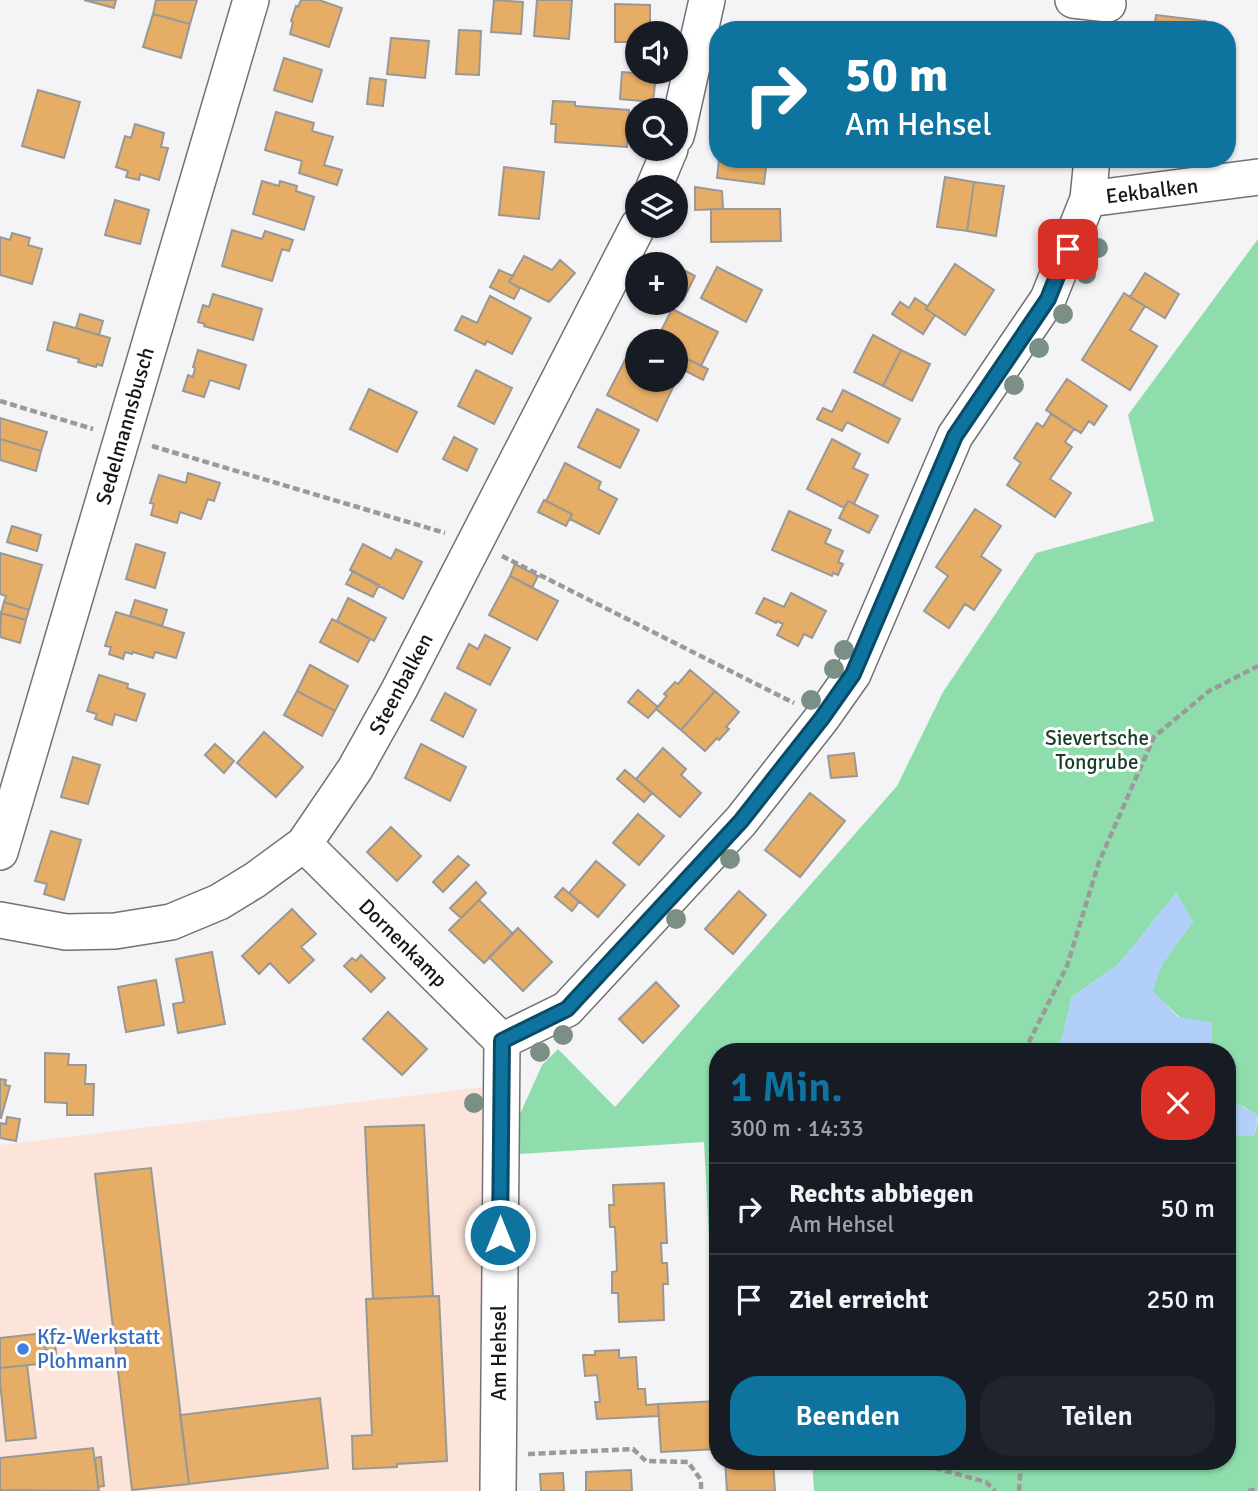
<!DOCTYPE html>
<html lang="de">
<meta charset="utf-8">
<style>
body{margin:0;font-family:Signika,sans-serif;background:#20242c;color:#f1f3f6;height:100vh;display:flex;flex-direction:column;font-size:26px;white-space:nowrap}
*{box-sizing:border-box;margin:0}
p{font-size:23px;color:#9ea1a6}
.icon{flex:none;width:38px;height:38px;fill:none;stroke:currentColor;stroke-width:2;stroke-linecap:round;stroke-linejoin:round}
.map{position:relative;flex:1;overflow:hidden}
.details{position:absolute;left:709px;top:1043px;width:527px;height:427px;display:flex;flex-direction:column;background:#171b24;border-radius:28px;box-shadow:0 2px 5px #0004}
.details>*{flex:none}
.banner{position:absolute;left:709px;top:21px;width:527px;height:147px;border-radius:28px;box-shadow:0 2px 5px #0004;background:#0e739f;color:#fff;overflow:hidden}
.fabs{position:absolute;left:625px;top:21px;display:grid;gap:14px}
.fabs a{display:grid;place-items:center;width:63px;height:63px;border-radius:50%;background:#171b24;box-shadow:0 2px 5px #0004;font-size:35px}
.pin{position:absolute;display:grid;place-items:center;width:60px;height:60px;color:#fff;margin:-30px;border-radius:14px;box-shadow:0 4px 10px #0006}
.me{position:absolute;width:77px;margin:-38px;rotate:0deg;stroke-linejoin:round;filter:drop-shadow(0 0 5px #0008)}
.turn{display:flex;align-items:center;gap:24px;height:147px;padding:0 21px;font-size:32px}
.turn .icon{width:91px;height:91px;stroke-width:2.5}
.turn b{display:block;font-size:49px;line-height:60px}
.round{display:grid;place-items:center;flex:none;width:74px;height:74px;border-radius:28px;background:#20242c}
.head{display:flex;align-items:center;justify-content:space-between;height:119px;padding:0 21px}
h1{font-size:42px;font-weight:600;line-height:52px;color:#0e739f}
.button{display:flex;gap:14px;margin-top:auto;padding:14px 21px}
.button a{flex:1;height:80px;border-radius:28px;background:#0e739f;color:#fff;font-size:28px;font-weight:600;line-height:80px;text-align:center}
.button a+a{background:#20242c;color:#f1f3f6}
ul{padding:0;list-style:none}
li{display:flex;align-items:center;gap:21px;height:91px;padding:0 21px;border-top:2px solid #363941}
li div{flex:1}
li b{display:block;font-size:26px}
li em{font-style:normal}
.map>svg:first-child{display:block}
.commercial{fill:#fde4db}
.green{fill:#8fddad}
.water{fill:#b1cff8}
.building{fill:#e5ad66;stroke:#999896;stroke-width:2}
.lines{fill:none;stroke-linecap:round;stroke-linejoin:round}
.minor-casing{stroke:#727274;stroke-width:38}
.path{stroke:#9a9a9b;stroke-width:4.5;stroke-dasharray:7 3.5;stroke-linecap:butt}
.minor{stroke:#fff;stroke-width:35}
.tree{fill:#7b8f85}
.route-casing{stroke:#094b67;stroke-width:18}
.route{stroke:#0e739f;stroke-width:12}
.shop-dot{fill:#3f7fe0;stroke:#fff;stroke-width:2.5}
.labels{text-anchor:middle;stroke-width:6;stroke-linejoin:round;paint-order:stroke}
.street-label{font-size:21px;fill:#171717;stroke:#fff}
.park-label{font-size:21px;fill:#183d28;stroke:#fff}
.shop-label{font-size:21px;fill:#366cbe;stroke:#fff;text-anchor:start}
</style>
<div class="map">
<svg width="1258" height="1491" viewBox="0 0 1258 1491">
<rect width="100%" height="100%" fill="#f4f4f6"/>
<path class="commercial" d="M 483,1087 L 484,1491 L 0,1491 L 0,1145 Z"/>
<path class="green" d="M 1258,239 L 1258,1116 L 1243,1106 L 1227,1105 L 1227,1052 L 1207,1052 L 1212,1048 L 1152,991 L 1162,964 L 1193,922 L 1176,893 L 1119,964 L 1072,997 L 1061,1042 L 1050,1052 L 718,1052 L 717,1265 L 710,1256 L 704,1142 L 520,1154 L 516,1123 L 542,1065 L 558,1049 L 615,1107 L 897,786 L 943,692 L 1036,553 L 1154,521 L 1128,415 Z
M 1258,1120 L 1258,1491 L 814,1491 L 812,1461 L 1227,1461 L 1227,1136 L 1254,1136 Z"/>
<path class="water" d="M 1176,893 L 1193,922 L 1162,964 L 1153,991 L 1178,1017 L 1212,1022 L 1212,1049 L 1207,1052 L 1050,1052 L 1061,1041 L 1072,997 L 1119,964 Z
M 1227,1105 L 1242,1106 L 1258,1116 L 1254,1136 L 1227,1136 Z"/>
<path class="building" d="M 84,0 L 116,0 L 114,8 Z
M 156,0 L 197,0 L 190,24 L 153,14 Z
M 301,0 L 319,0 L 342,8 L 329,47 L 290,34 L 293,22 L 291,21 L 296,6 L 298,7 Z
M 494,0 L 523,2 L 521,34 L 491,32 Z
M 537,0 L 572,0 L 569,39 L 534,36 Z
M 615,4 L 650,5 L 650,33 L 637,33 L 637,42 L 615,42 Z
M 153,14 L 190,24 L 181,58 L 143,47 Z
M 1156,15 L 1206,21 L 1205,30 L 1154,30 Z
M 830,26 L 870,30 L 829,30 Z
M 459,30 L 481,31 L 479,75 L 456,74 Z
M 391,38 L 429,41 L 425,78 L 387,74 Z
M 284,58 L 322,70 L 312,102 L 274,90 Z
M 622,72 L 656,75 L 653,102 L 620,99 Z
M 370,78 L 386,80 L 383,106 L 367,104 Z
M 38,90 L 80,102 L 64,158 L 22,146 Z
M 553,101 L 575,102 L 575,106 L 629,110 L 627,147 L 555,142 L 556,124 L 551,124 Z
M 276,112 L 314,123 L 312,131 L 333,137 L 324,165 L 342,170 L 337,185 L 299,173 L 302,161 L 265,150 Z
M 135,124 L 164,133 L 161,147 L 168,148 L 159,180 L 140,174 L 139,180 L 126,177 L 128,171 L 116,167 L 125,136 L 131,138 Z
M 719,159 L 767,159 L 764,184 L 717,178 Z
M 975,159 L 1025,159 L 1024,165 L 975,162 Z
M 504,167 L 544,172 L 539,219 L 499,215 Z
M 945,177 L 974,182 L 967,231 L 937,227 Z
M 262,181 L 279,186 L 280,181 L 297,186 L 296,191 L 314,197 L 304,230 L 253,214 Z
M 974,182 L 1004,186 L 996,236 L 967,231 Z
M 695,187 L 722,191 L 723,209 L 695,210 Z
M 115,200 L 149,210 L 140,244 L 105,235 Z
M 711,209 L 780,209 L 781,241 L 711,242 Z
M 232,230 L 262,239 L 265,231 L 293,240 L 289,251 L 282,249 L 272,281 L 222,266 Z
M 12,233 L 30,238 L 28,245 L 42,249 L 32,284 L 0,275 L 0,237 L 10,240 Z
M 524,256 L 552,270 L 560,260 L 575,273 L 549,302 L 509,282 Z
M 955,264 L 994,290 L 965,335 L 926,309 Z
M 676,266 L 695,276 L 683,300 L 676,296 Z
M 717,267 L 762,290 L 746,322 L 701,298 Z
M 499,270 L 513,276 L 509,282 L 520,288 L 514,299 L 490,287 Z
M 1145,273 L 1179,294 L 1165,318 L 1130,297 Z
M 1124,293 L 1145,306 L 1130,330 L 1157,346 L 1130,390 L 1082,360 Z
M 213,294 L 262,309 L 253,340 L 204,326 L 205,324 L 198,322 L 203,305 L 209,307 Z
M 490,296 L 531,318 L 512,354 L 487,341 L 485,345 L 455,330 L 462,316 L 477,323 Z
M 915,298 L 927,306 L 926,309 L 935,315 L 923,334 L 892,314 L 900,302 L 909,308 Z
M 672,309 L 718,332 L 701,366 L 676,353 L 676,341 L 656,341 Z
M 80,314 L 103,321 L 99,335 L 76,328 Z
M 54,322 L 110,338 L 102,366 L 97,364 L 96,367 L 78,362 L 79,359 L 47,350 Z
M 873,335 L 901,350 L 883,386 L 854,372 Z
M 198,350 L 246,365 L 239,389 L 210,380 L 204,397 L 183,391 L 188,375 L 193,377 L 195,368 L 193,367 Z
M 901,350 L 930,364 L 912,401 L 883,386 Z
M 626,358 L 637,364 L 637,380 L 668,380 L 675,383 L 657,421 L 607,395 Z
M 685,358 L 708,369 L 703,380 L 680,368 Z
M 476,370 L 512,388 L 494,424 L 458,406 Z
M 1067,379 L 1107,406 L 1094,425 L 1089,421 L 1081,433 L 1046,410 Z
M 369,389 L 417,412 L 397,452 L 350,429 Z
M 843,390 L 900,419 L 888,443 L 847,422 L 842,431 L 817,419 L 823,408 L 832,412 Z
M 597,409 L 639,430 L 620,468 L 578,447 Z
M 1051,414 L 1074,429 L 1065,442 L 1072,447 L 1050,479 L 1071,493 L 1055,517 L 1007,485 L 1021,463 L 1014,458 L 1037,423 L 1043,427 Z
M 0,418 L 47,432 L 41,451 L 0,439 Z
M 454,437 L 477,449 L 467,471 L 443,459 Z
M 0,439 L 41,451 L 36,471 L 0,460 Z
M 832,439 L 860,454 L 853,468 L 868,475 L 854,504 L 848,501 L 844,508 L 807,489 Z
M 565,463 L 601,482 L 598,489 L 617,499 L 599,534 L 570,519 L 572,514 L 546,501 Z
M 188,473 L 220,483 L 214,501 L 208,499 L 201,519 L 180,512 L 177,523 L 151,515 L 154,504 L 150,503 L 159,475 L 186,483 Z
M 544,500 L 572,514 L 566,526 L 538,512 Z
M 848,501 L 878,516 L 869,533 L 839,518 Z
M 975,509 L 1001,526 L 981,556 L 1001,570 L 974,610 L 965,604 L 949,628 L 924,611 L 948,576 L 936,567 Z
M 789,511 L 831,530 L 825,543 L 843,551 L 838,562 L 843,564 L 838,575 L 833,573 L 832,576 L 772,550 Z
M 12,526 L 41,535 L 37,551 L 7,542 Z
M 136,544 L 165,553 L 155,588 L 126,579 Z
M 363,544 L 391,559 L 396,549 L 422,562 L 403,599 L 350,570 Z
M 0,553 L 42,565 L 29,610 L 4,602 L 6,596 L 0,594 Z
M 515,564 L 538,576 L 532,588 L 510,576 Z
M 353,571 L 379,585 L 373,597 L 346,584 Z
M 510,576 L 558,601 L 537,640 L 489,615 Z
M 791,593 L 826,611 L 812,638 L 804,634 L 798,646 L 777,635 L 783,624 L 777,621 L 776,623 L 756,613 L 764,598 L 784,607 Z
M 348,598 L 386,618 L 374,641 L 337,621 Z
M 135,600 L 167,610 L 162,626 L 130,616 Z
M 4,602 L 29,610 L 26,620 L 1,613 Z
M 116,612 L 184,633 L 176,658 L 155,652 L 153,658 L 133,652 L 132,654 L 125,652 L 123,659 L 109,654 L 111,647 L 105,646 Z
M 1,613 L 26,620 L 20,643 L 0,637 Z
M 332,619 L 370,639 L 358,662 L 320,642 Z
M 485,635 L 510,648 L 490,685 L 457,668 L 469,644 L 478,649 Z
M 310,665 L 348,686 L 335,711 L 297,691 Z
M 690,670 L 715,691 L 681,730 L 656,709 L 667,696 L 664,694 L 675,682 L 678,684 Z
M 99,675 L 128,684 L 127,688 L 145,694 L 136,721 L 115,714 L 112,725 L 95,719 L 97,714 L 87,711 Z
M 638,690 L 658,707 L 648,718 L 628,702 Z
M 297,691 L 335,711 L 322,736 L 284,715 Z
M 715,691 L 739,712 L 726,727 L 729,729 L 719,740 L 717,738 L 705,751 L 681,730 Z
M 445,693 L 476,710 L 463,737 L 431,720 Z
M 264,732 L 303,767 L 276,797 L 237,763 Z
M 215,744 L 234,761 L 224,773 L 205,755 Z
M 421,744 L 466,767 L 450,801 L 405,778 Z
M 663,748 L 686,769 L 681,775 L 701,793 L 680,817 L 636,779 Z
M 854,753 L 857,776 L 831,778 L 828,756 Z
M 73,757 L 100,765 L 88,804 L 61,797 Z
M 625,770 L 652,793 L 644,802 L 617,779 Z
M 810,793 L 845,821 L 800,877 L 765,850 Z
M 638,814 L 664,836 L 639,865 L 613,843 Z
M 391,827 L 421,856 L 397,881 L 367,852 Z
M 51,831 L 81,840 L 64,900 L 44,894 L 47,884 L 35,881 Z
M 458,856 L 469,865 L 443,892 L 433,882 Z
M 596,861 L 625,885 L 598,917 L 569,893 Z
M 476,882 L 486,893 L 461,918 L 450,908 Z
M 563,888 L 579,902 L 572,911 L 555,897 Z
M 739,891 L 766,915 L 733,954 L 705,929 Z
M 479,900 L 513,934 L 484,963 L 449,930 Z
M 292,909 L 316,934 L 301,947 L 314,960 L 289,983 L 270,963 L 259,974 L 242,956 Z
M 518,928 L 552,962 L 523,991 L 489,957 Z
M 212,952 L 225,1024 L 178,1033 L 173,1004 L 184,1002 L 176,959 Z
M 361,955 L 385,978 L 371,992 L 344,966 L 352,958 L 356,961 Z
M 156,980 L 164,1025 L 126,1032 L 118,987 Z
M 656,982 L 679,1006 L 643,1043 L 619,1019 Z
M 388,1012 L 427,1049 L 402,1075 L 363,1039 Z
M 45,1053 L 69,1054 L 68,1065 L 86,1065 L 85,1084 L 94,1084 L 93,1115 L 67,1115 L 67,1103 L 45,1102 Z
M 0,1079 L 6,1080 L 5,1085 L 10,1086 L 1,1118 L 0,1118 Z
M 7,1117 L 20,1119 L 16,1141 L 0,1138 L 0,1123 L 6,1124 Z
M 424,1125 L 433,1296 L 373,1299 L 365,1127 Z
M 151,1168 L 189,1484 L 132,1490 L 95,1174 Z
M 664,1183 L 667,1243 L 661,1243 L 662,1263 L 667,1263 L 668,1284 L 663,1284 L 664,1320 L 619,1322 L 618,1293 L 612,1293 L 612,1272 L 617,1271 L 615,1227 L 610,1227 L 609,1205 L 614,1205 L 613,1185 Z
M 439,1296 L 447,1461 L 397,1464 L 397,1467 L 353,1469 L 352,1436 L 372,1435 L 366,1299 Z
M 44,1333 L 47,1363 L 0,1368 L 0,1338 Z
M 55,1343 L 57,1361 L 47,1363 L 45,1344 Z
M 619,1350 L 619,1358 L 636,1357 L 638,1389 L 645,1389 L 646,1405 L 658,1404 L 659,1416 L 597,1419 L 595,1402 L 600,1402 L 597,1375 L 585,1376 L 583,1355 L 595,1355 L 595,1351 Z
M 27,1365 L 36,1438 L 6,1441 L 0,1382 L 0,1368 Z
M 320,1398 L 328,1468 L 189,1484 L 180,1415 Z
M 718,1401 L 718,1449 L 661,1452 L 658,1404 Z
M 93,1448 L 99,1491 L 0,1490 L 0,1458 Z
M 101,1457 L 104,1486 L 98,1487 L 95,1458 Z
M 725,1461 L 773,1461 L 775,1491 L 727,1491 Z
M 631,1470 L 632,1491 L 586,1491 L 586,1472 Z
M 563,1473 L 564,1491 L 541,1491 L 540,1474 Z"/>
<g class="lines">
<g class="minor-casing">
<path id="minor" d="M 1073,0 L 1108,4
M 676,136 L 678,129 L 707,0
M 654,187 L 670,149
M 1088,199 L 1258,177
M 304,844 L 502,1041
M 0,852 L 251,0
M 0,920 L 66,932 L 115,931 L 171,922 L 219,902 L 255,880 L 304,844 L 355,769 L 399,690 L 638,226
M 498,1491 L 502,1041 L 567,1009 L 741,821 L 822,718 L 853,674 L 955,436 L 1048,299 L 1088,199 L 1092,159"/>
</g>
<path class="path" d="M 0,401 L 93,429
M 152,446 L 445,533
M 502,556 L 794,703
M 1024,1052 L 1067,966 L 1099,862 L 1154,737 L 1209,691 L 1258,666
M 528,1454 L 633,1449 L 646,1461 L 688,1462 L 701,1480 L 701,1491
M 927,1461 L 935,1468 L 986,1482 L 995,1491
M 1019,1491 L 1021,1461
M 1248,1491 L 1258,1489"/>
<use href="#minor" class="minor"/>
</g>
<g class="tree">
<circle cx="1098" cy="248" r="10"/>
<circle cx="1086" cy="274" r="10"/>
<circle cx="1063" cy="314" r="10"/>
<circle cx="1039" cy="348" r="10"/>
<circle cx="1014" cy="385" r="10"/>
<circle cx="844" cy="650" r="10"/>
<circle cx="834" cy="669" r="10"/>
<circle cx="811" cy="700" r="10"/>
<circle cx="730" cy="859" r="10"/>
<circle cx="676" cy="919" r="10"/>
<circle cx="563" cy="1035" r="10"/>
<circle cx="540" cy="1052" r="10"/>
<circle cx="474" cy="1103" r="10"/>
</g>
<g class="lines">
<g class="route-casing">
<path id="route" d="M 500,1235 L 502,1041 L 567,1009 L 741,821 L 822,718 L 853,674 L 955,436 L 1048,299 L 1068,249"/>
</g>
<use href="#route" class="route"/>
</g>
<circle class="shop-dot" cx="23" cy="1349" r="7"/>
<g class="labels">
<g class="street-label">
<text transform="translate(1152 191) rotate(-7)" y="7">Eekbalken</text>
<text transform="translate(125 426) rotate(-74)" y="7">Sedelmannsbusch</text>
<text transform="translate(401 684) rotate(-62)" y="7">Steenbalken</text>
<text transform="translate(403 943) rotate(45)" y="7">Dornenkamp</text>
<text transform="translate(499 1353) rotate(-90)" y="7">Am Hehsel</text>
</g>
<g class="park-label">
<text x="1097" y="745">Sievertsche<tspan x="1097" dy="24">Tongrube</tspan></text>
</g>
<g class="shop-label">
<text x="37" y="1344">Kfz-Werkstatt<tspan x="37" dy="24">Plohmann</tspan></text>
</g>
</g>
</svg>
<div class="fabs">
<a><svg class="icon" aria-label="sound" viewBox="0 0 24 24"><path d="M4 9h4l5-4v14l-5-4H4zM17 9q2 3 0 6"/></svg></a>
<a><svg class="icon" aria-label="search" viewBox="0 0 24 24"><circle cx="10" cy="10" r="6"/><path d="M15 15l6 6"/></svg></a>
<a><svg class="icon" aria-label="layers" viewBox="0 0 24 24"><path d="M12 4l9 5-9 5-9-5zM3 14l9 5 9-5"/></svg></a>
<a>+</a>
<a>−</a>
</div>
<div class="pin" style="left:1068px;top:249px;background:#d93025"><svg class="icon" aria-label="arrive" viewBox="0 0 24 24"><path d="M6 21V4h12l-3 4 3 4H6"/></svg></div>
<svg class="me" style="left:500px;top:1235px" viewBox="-20 -20 40 40"><circle r="17" fill="#0e739f" stroke="#fff" stroke-width="3"/><path d="M0-11L8 9 0 5-8 9z" fill="#fff"/></svg>
<div class="banner">
<div class="turn"><svg class="icon" aria-label="right" viewBox="0 0 24 24"><path d="M7 20v-9h11M14 6l5 5-5 5"/></svg><div><b>50 m</b>Am Hehsel</div></div>
</div>
<section class="details">
<div class="head"><div><h1>1 Min.</h1><p>300 m · 14:33</p></div><a class="round" style="background:#d93025;color:#fff"><svg class="icon" aria-label="close" viewBox="0 0 24 24"><path d="M6 6l12 12M18 6L6 18"/></svg></a></div>
<ul>
<li><svg class="icon" aria-label="right" viewBox="0 0 24 24"><path d="M7 20v-9h11M14 6l5 5-5 5"/></svg><div><b>Rechts abbiegen</b><p>Am Hehsel</p></div><em>50 m</em></li>
<li><svg class="icon" aria-label="arrive" viewBox="0 0 24 24"><path d="M6 21V4h12l-3 4 3 4H6"/></svg><div><b>Ziel erreicht</b></div><em>250 m</em></li>
</ul>
<div class="button"><a>Beenden</a><a>Teilen</a></div>
</section>
</div>
